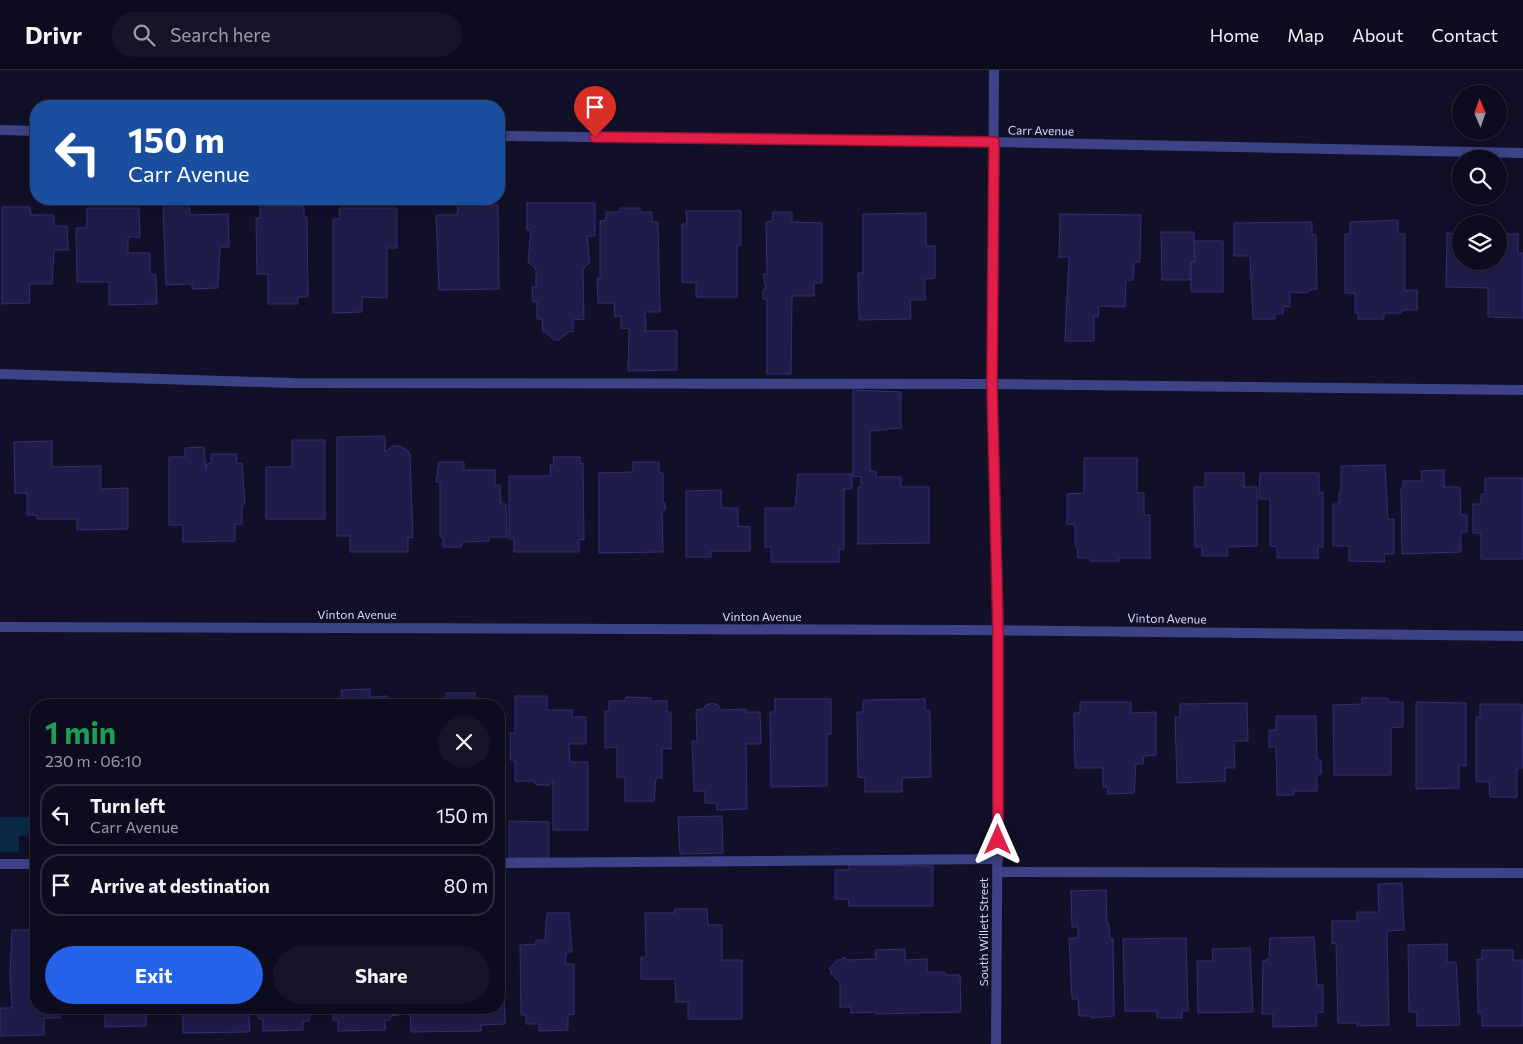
<!DOCTYPE html>
<meta charset="utf-8">
<style>
body{margin:0;font-family:Commissioner,sans-serif;background:#161527;color:#f1f3f6;height:100vh;display:flex;flex-direction:column;font-size:19px;white-space:nowrap}
*{box-sizing:border-box;margin:0}
p{font-size:16px;color:#9a9ba4}
.icon{flex:none;width:28px;height:28px;fill:none;stroke:currentColor;stroke-width:2;stroke-linecap:round;stroke-linejoin:round}
.map{position:relative;flex:1;overflow:hidden}
.sheet{position:absolute;left:30px;top:629px;width:475px;height:315px;display:flex;flex-direction:column;background:#0d0c1e;border-radius:20px;box-shadow:0 2px 12px #0003,0 0 0 1px #2d2c3c}
.sheet>*{flex:none}
.hud{position:absolute;left:30px;top:30px;width:475px;height:105px;border-radius:20px;box-shadow:0 2px 12px #0003,0 0 0 1px #2d2c3c;background:#1a4fa0;color:#fff;overflow:hidden}
.needle{width:32px;rotate:358deg}
.buttons{position:absolute;left:1452px;top:15px;display:grid;gap:10px}
.buttons a{display:grid;place-items:center;width:55px;height:55px;border-radius:50%;background:#0d0c1e;box-shadow:0 2px 12px #0003,0 0 0 1px #2d2c3c;font-size:25px}
.pin{position:absolute;display:grid;place-items:center;width:42px;height:42px;color:#fff;margin:-51px -21px;border-radius:50% 50% 50% 0;rotate:-45deg;box-shadow:0 0 5px #0007}
.pin .icon{rotate:45deg}
.me{position:absolute;width:55px;margin:-28px;rotate:0deg;stroke-linejoin:round;filter:drop-shadow(0 0 4px #0008)}
.turn{display:flex;align-items:center;gap:18px;height:105px;padding:0 15px;font-size:22px}
.turn .icon{width:65px;height:65px;stroke-width:2.5}
.turn b{display:block;font-size:35px;line-height:42px}
.round{display:grid;place-items:center;flex:none;width:52px;height:52px;border-radius:26px;background:#161527}
.headline{display:flex;align-items:center;justify-content:space-between;height:85px;padding:0 15px}
h1{font-size:30px;font-weight:700;line-height:38px;color:#1e9e55}
.button{display:flex;gap:10px;margin-top:auto;padding:10px 15px}
.button a{flex:1;height:58px;border-radius:30px;background:#2563eb;color:#fff;font-size:20px;font-weight:700;line-height:58px;text-align:center}
.button a+a{background:#161527;color:#f1f3f6}
ul{padding:0;list-style:none}
li{display:flex;align-items:center;gap:15px;height:62px;margin:0 10px 8px;padding:0 5px;border:2px solid #2d2c3c;border-radius:20px}
li div{flex:1}
li b{display:block;font-size:19px}
li em{font-style:normal}
header{display:flex;align-items:center;gap:30px;box-sizing:border-box;height:70px;padding:0 25px;background:#0d0c1e;border-bottom:1px solid #2d2c3c}
header strong{font-size:24px}
nav{display:flex;gap:28px;margin-inline-start:auto;font-size:18px}
.search{width:350px;height:45px;background:#161527;display:flex;align-items:center;gap:12px;box-sizing:border-box;padding:0 18px;border-radius:28px;color:#9a9ba4;font-size:19px}
.map>svg:first-child{display:block}
.water{fill:#0b2946}
.building{fill:#1f1c49;stroke:#332f74}
.lines{fill:none;stroke-linecap:round;stroke-linejoin:round}
.lane{stroke:#3c4386;stroke-width:10}
.street{stroke:#3c4386;stroke-width:10}
.route-casing{stroke:#92132f;stroke-width:12}
.route{stroke:#e11d48;stroke-width:9}
.labels{text-anchor:middle;stroke-width:5;stroke-linejoin:round;paint-order:stroke}
.street-label{font-size:12px;fill:#d8d8fe;stroke:#111028}
</style>
<header>
<strong>Drivr</strong>
<div class="search"><svg class="icon" aria-label="search" viewBox="0 0 24 24"><circle cx="10" cy="10" r="6"/><path d="M15 15l6 6"/></svg>Search here</div>
<nav><a>Home</a><a>Map</a><a>About</a><a>Contact</a></nav>
</header>
<div class="map">
<svg width="1523" height="974" viewBox="0 0 1523 974">
<rect width="100%" height="100%" fill="#111028"/>
<path class="water" d="M 0,747 L 31,747 L 31,765 L 19,766 L 19,782 L 0,782 Z"/>
<path class="building" d="M 527,133 L 595,133 L 595,166 L 587,166 L 590,192 L 583,199 L 584,249 L 573,250 L 573,262 L 570,261 L 559,270 L 554,270 L 546,262 L 543,262 L 542,249 L 537,249 L 537,232 L 533,232 L 532,217 L 536,217 L 536,199 L 528,192 L 531,160 L 527,160 Z
M 163,135 L 189,135 L 190,145 L 228,144 L 229,177 L 220,177 L 218,218 L 192,219 L 192,214 L 166,215 Z
M 458,135 L 498,135 L 499,219 L 439,220 L 436,145 L 457,145 Z
M 260,136 L 304,136 L 304,147 L 307,147 L 308,227 L 297,227 L 298,234 L 268,234 L 268,204 L 257,204 L 256,148 L 260,148 Z
M 2,137 L 30,137 L 31,145 L 54,145 L 54,156 L 67,156 L 68,180 L 54,180 L 52,214 L 29,214 L 30,233 L 2,234 Z
M 87,138 L 139,138 L 140,167 L 128,167 L 128,183 L 150,183 L 150,204 L 156,205 L 157,234 L 109,235 L 109,212 L 77,212 L 76,158 L 87,158 Z
M 339,138 L 397,138 L 397,178 L 387,178 L 387,228 L 362,227 L 362,242 L 333,243 L 333,149 L 340,149 Z
M 620,138 L 640,138 L 640,142 L 652,142 L 652,152 L 658,152 L 660,242 L 645,242 L 646,259 L 644,261 L 677,261 L 677,300 L 628,301 L 629,259 L 621,258 L 621,246 L 615,247 L 614,233 L 598,233 L 597,208 L 600,208 L 600,151 L 606,150 L 606,142 L 620,142 Z
M 686,141 L 741,141 L 741,175 L 737,175 L 737,227 L 696,227 L 696,213 L 682,212 L 682,154 L 687,154 Z
M 773,142 L 792,142 L 792,152 L 822,153 L 822,213 L 814,213 L 814,226 L 792,226 L 791,304 L 767,304 L 767,229 L 763,229 L 763,220 L 766,219 L 763,204 L 767,204 L 766,152 L 772,151 Z
M 926,143 L 926,176 L 935,176 L 935,208 L 925,209 L 925,230 L 910,230 L 911,249 L 859,250 L 858,203 L 863,203 L 863,144 Z
M 1060,144 L 1141,145 L 1140,192 L 1134,192 L 1133,210 L 1126,210 L 1125,237 L 1099,236 L 1098,247 L 1094,246 L 1094,271 L 1065,271 L 1069,187 L 1059,187 Z
M 1398,150 L 1398,164 L 1405,164 L 1405,221 L 1417,220 L 1417,240 L 1402,240 L 1401,243 L 1384,243 L 1384,249 L 1358,249 L 1358,243 L 1355,243 L 1355,223 L 1345,223 L 1345,164 L 1350,164 L 1350,152 Z
M 1312,152 L 1312,165 L 1316,165 L 1317,219 L 1313,219 L 1306,223 L 1290,222 L 1290,237 L 1283,236 L 1283,244 L 1275,244 L 1275,249 L 1253,249 L 1250,186 L 1234,186 L 1234,153 Z
M 1161,162 L 1194,162 L 1195,192 L 1191,192 L 1190,210 L 1162,210 Z
M 1447,163 L 1461,164 L 1461,191 L 1499,191 L 1499,164 L 1518,164 L 1518,183 L 1523,183 L 1523,248 L 1488,247 L 1488,218 L 1446,217 Z
M 1194,171 L 1223,171 L 1223,222 L 1191,222 L 1191,192 L 1195,192 Z
M 853,320 L 901,322 L 901,358 L 870,361 L 870,401 L 876,401 L 876,407 L 901,407 L 901,417 L 929,417 L 929,473 L 858,474 L 858,417 L 861,417 L 861,407 L 853,406 Z
M 385,366 L 385,382 L 393,376 L 400,376 L 408,381 L 410,385 L 413,468 L 408,467 L 408,482 L 350,482 L 350,466 L 337,466 L 337,367 Z
M 292,370 L 325,370 L 325,449 L 266,449 L 266,397 L 292,397 Z
M 52,371 L 52,397 L 101,396 L 101,419 L 128,418 L 128,459 L 77,460 L 77,449 L 37,449 L 37,445 L 27,445 L 27,423 L 15,423 L 14,372 Z
M 204,377 L 206,401 L 207,394 L 211,393 L 211,384 L 236,384 L 237,394 L 242,393 L 245,434 L 242,434 L 242,454 L 235,454 L 235,471 L 183,472 L 183,455 L 169,455 L 169,387 L 185,387 L 185,378 Z
M 553,387 L 580,387 L 580,394 L 583,393 L 584,470 L 579,469 L 579,482 L 514,482 L 514,469 L 509,469 L 509,406 L 551,406 L 550,395 L 554,394 Z
M 1084,388 L 1137,388 L 1137,423 L 1144,423 L 1144,445 L 1150,445 L 1150,488 L 1119,488 L 1119,491 L 1090,491 L 1090,488 L 1078,488 L 1077,476 L 1075,476 L 1075,455 L 1067,454 L 1067,424 L 1084,423 Z
M 439,392 L 464,392 L 464,400 L 495,400 L 495,415 L 500,415 L 501,434 L 506,434 L 507,467 L 489,467 L 489,471 L 462,472 L 461,477 L 443,477 L 443,467 L 440,467 L 440,412 L 436,412 Z
M 633,392 L 659,392 L 659,402 L 663,403 L 663,433 L 665,433 L 665,440 L 662,440 L 663,482 L 599,483 L 599,403 L 633,402 Z
M 1385,395 L 1388,449 L 1394,449 L 1394,484 L 1384,484 L 1385,492 L 1349,491 L 1349,476 L 1333,476 L 1333,434 L 1339,434 L 1339,422 L 1341,422 L 1341,396 Z
M 1444,400 L 1444,417 L 1460,417 L 1461,445 L 1467,445 L 1467,462 L 1461,462 L 1461,482 L 1402,484 L 1401,418 L 1403,418 L 1403,411 L 1422,411 L 1421,401 Z
M 1205,403 L 1244,403 L 1244,417 L 1257,417 L 1257,476 L 1227,477 L 1228,486 L 1202,486 L 1202,477 L 1195,477 L 1194,417 L 1205,417 Z
M 1260,403 L 1319,403 L 1319,423 L 1323,422 L 1323,477 L 1318,477 L 1318,488 L 1277,488 L 1277,477 L 1270,476 L 1270,429 L 1259,429 Z
M 798,404 L 852,404 L 852,419 L 844,419 L 844,479 L 839,479 L 839,492 L 771,492 L 771,477 L 765,477 L 765,438 L 795,438 Z
M 1485,408 L 1523,408 L 1523,489 L 1481,489 L 1481,463 L 1473,463 L 1473,434 L 1481,434 L 1481,424 L 1485,424 Z
M 721,420 L 721,438 L 738,438 L 738,456 L 750,457 L 750,481 L 711,481 L 711,487 L 686,487 L 686,421 Z
M 370,619 L 370,627 L 387,626 L 387,635 L 339,635 L 342,633 L 341,620 Z
M 446,623 L 475,623 L 475,635 L 434,635 L 446,634 Z
M 515,626 L 547,626 L 547,640 L 572,640 L 572,647 L 586,647 L 586,674 L 569,674 L 570,692 L 588,692 L 588,760 L 553,760 L 553,711 L 549,715 L 537,715 L 533,711 L 515,711 L 515,690 L 510,690 L 510,663 L 515,663 Z
M 626,627 L 651,628 L 651,631 L 667,631 L 667,642 L 671,642 L 671,679 L 662,678 L 662,708 L 656,708 L 654,731 L 625,731 L 625,707 L 617,707 L 617,677 L 605,678 L 605,641 L 609,641 L 609,631 L 625,631 Z
M 1362,628 L 1388,628 L 1388,632 L 1403,632 L 1403,657 L 1391,658 L 1391,705 L 1334,705 L 1333,635 L 1362,634 Z
M 775,629 L 831,629 L 831,664 L 827,664 L 827,716 L 771,717 L 770,642 L 775,642 Z
M 925,629 L 925,640 L 930,641 L 931,707 L 902,708 L 902,722 L 865,722 L 865,708 L 858,707 L 857,642 L 863,642 L 863,630 Z
M 1080,632 L 1131,632 L 1131,643 L 1156,642 L 1156,685 L 1144,686 L 1143,694 L 1136,694 L 1134,723 L 1108,724 L 1107,717 L 1103,717 L 1103,698 L 1075,698 L 1074,643 L 1080,643 Z
M 1416,632 L 1466,633 L 1466,696 L 1459,695 L 1459,718 L 1416,719 Z
M 712,633 L 718,635 L 721,640 L 746,639 L 746,642 L 760,642 L 761,674 L 746,674 L 747,739 L 717,740 L 716,733 L 705,733 L 705,721 L 694,721 L 692,671 L 697,671 L 696,640 L 703,639 L 706,635 Z
M 1247,633 L 1248,671 L 1234,671 L 1235,698 L 1225,698 L 1225,711 L 1177,713 L 1175,647 L 1180,647 L 1180,634 Z
M 1480,634 L 1522,634 L 1523,698 L 1517,698 L 1517,727 L 1490,727 L 1489,712 L 1476,711 L 1476,647 L 1480,647 Z
M 1276,646 L 1316,646 L 1317,690 L 1321,690 L 1321,704 L 1317,705 L 1317,721 L 1294,721 L 1294,725 L 1277,725 L 1276,677 L 1269,677 L 1269,660 L 1276,660 Z
M 722,746 L 723,783 L 680,784 L 678,747 Z
M 509,751 L 549,752 L 549,788 L 509,788 Z
M 499,752 L 505,752 L 505,783 L 499,783 Z
M 849,795 L 933,796 L 933,836 L 849,836 L 848,829 L 835,829 L 835,800 L 849,800 Z
M 1402,813 L 1404,860 L 1387,861 L 1389,955 L 1357,956 L 1357,953 L 1338,953 L 1336,873 L 1332,874 L 1332,851 L 1357,851 L 1357,842 L 1379,842 L 1378,814 Z
M 1106,820 L 1107,854 L 1109,854 L 1110,869 L 1113,869 L 1114,946 L 1091,948 L 1091,946 L 1079,946 L 1078,929 L 1072,929 L 1069,868 L 1078,868 L 1078,857 L 1072,857 L 1071,821 Z
M 675,839 L 707,839 L 708,855 L 722,855 L 722,890 L 742,890 L 742,949 L 688,949 L 688,932 L 676,932 L 675,909 L 641,909 L 641,887 L 646,887 L 645,843 L 674,843 Z
M 547,843 L 569,843 L 572,882 L 566,882 L 565,894 L 574,894 L 574,944 L 568,945 L 568,960 L 539,961 L 539,954 L 526,954 L 526,945 L 521,945 L 520,875 L 536,874 L 536,870 L 545,870 Z
M 32,846 L 36,846 L 36,938 L 60,938 L 60,948 L 44,948 L 44,965 L 0,966 L 0,938 L 12,938 L 10,904 L 12,860 L 33,860 Z
M 1314,867 L 1317,915 L 1323,915 L 1323,942 L 1316,943 L 1317,956 L 1273,957 L 1273,944 L 1262,944 L 1263,891 L 1269,889 L 1270,868 Z
M 1186,868 L 1188,941 L 1182,941 L 1182,948 L 1157,948 L 1157,941 L 1125,941 L 1123,869 Z
M 499,872 L 501,872 L 501,892 L 504,892 L 505,954 L 481,955 L 481,961 L 411,962 L 410,938 L 499,938 Z
M 1447,874 L 1447,892 L 1456,892 L 1460,955 L 1417,956 L 1417,942 L 1409,942 L 1408,875 Z
M 1250,878 L 1253,942 L 1198,943 L 1197,891 L 1213,891 L 1212,879 Z
M 905,879 L 905,890 L 927,889 L 927,902 L 945,902 L 945,905 L 960,905 L 961,942 L 876,944 L 876,942 L 851,943 L 851,937 L 840,937 L 840,912 L 830,903 L 832,901 L 829,899 L 838,889 L 840,891 L 844,887 L 847,890 L 876,889 L 875,880 Z
M 1482,880 L 1513,880 L 1513,890 L 1523,890 L 1523,956 L 1482,956 L 1482,943 L 1478,943 L 1477,889 L 1482,890 Z
M 94,938 L 155,938 L 155,941 L 146,941 L 146,956 L 105,957 L 105,941 L 94,941 Z
M 183,938 L 248,940 L 250,960 L 249,962 L 183,963 Z
M 258,938 L 309,938 L 309,951 L 303,951 L 303,960 L 263,961 L 263,949 L 258,949 Z
M 333,938 L 399,938 L 399,945 L 391,946 L 390,950 L 385,950 L 385,960 L 338,961 L 338,950 L 333,950 Z"/>
<g class="lines">
<path class="lane" d="M 0,304 L 291,313 L 992,314 L 1523,320
M 499,793 L 998,789
M 0,794 L 36,794
M 997,802 L 1523,803"/>
<path class="street" d="M 994,0 L 992,314 L 999,560 L 996,974
M 0,60 L 36,61
M 499,66 L 994,72 L 1523,83
M 0,557 L 963,560 L 1523,566"/>
</g>
<g class="lines">
<g class="route-casing">
<path id="route" d="M 595,67 L 994,72 L 992,314 L 998,560 L 998,770"/>
</g>
<use href="#route" class="route"/>
</g>
<g class="labels">
<g class="street-label">
<text transform="translate(1041 61) rotate(1)" y="4">Carr Avenue</text>
<text x="357" y="549">Vinton Avenue</text>
<text x="762" y="551">Vinton Avenue</text>
<text transform="translate(1167 549) rotate(1)" y="4">Vinton Avenue</text>
<text transform="translate(984 862) rotate(-90)" y="4">South Willett Street</text>
</g>
</g>
</svg>
<div class="buttons">
<a><svg class="needle" viewBox="-14 -14 28 28"><path d="M0-13l5 13h-10z" fill="#e53935"/><path d="M0 13l5-13h-10z" fill="#9a9ba4"/></svg></a>
<a><svg class="icon" aria-label="search" viewBox="0 0 24 24"><circle cx="10" cy="10" r="6"/><path d="M15 15l6 6"/></svg></a>
<a><svg class="icon" aria-label="layers" viewBox="0 0 24 24"><path d="M12 4l9 5-9 5-9-5zM3 14l9 5 9-5"/></svg></a>
</div>
<div class="pin" style="left:595px;top:67px;background:#d93025"><svg class="icon" aria-label="arrive" viewBox="0 0 24 24"><path d="M6 21V4h12l-3 4 3 4H6"/></svg></div>
<svg class="me" style="left:998px;top:770px" viewBox="-20 -20 40 40"><path d="M0-17L14 15 0 8-14 15z" fill="#e11d48" stroke="#fff" stroke-width="4"/></svg>
<div class="hud">
<div class="turn"><svg class="icon" aria-label="left" viewBox="0 0 24 24"><path d="M17 20v-9H6M10 6l-5 5 5 5"/></svg><div><b>150 m</b>Carr Avenue</div></div>
</div>
<section class="sheet">
<div class="headline"><div><h1>1 min</h1><p>230 m · 06:10</p></div><a class="round"><svg class="icon" aria-label="close" viewBox="0 0 24 24"><path d="M6 6l12 12M18 6L6 18"/></svg></a></div>
<ul>
<li><svg class="icon" aria-label="left" viewBox="0 0 24 24"><path d="M17 20v-9H6M10 6l-5 5 5 5"/></svg><div><b>Turn left</b><p>Carr Avenue</p></div><em>150 m</em></li>
<li><svg class="icon" aria-label="arrive" viewBox="0 0 24 24"><path d="M6 21V4h12l-3 4 3 4H6"/></svg><div><b>Arrive at destination</b></div><em>80 m</em></li>
</ul>
<div class="button"><a>Exit</a><a>Share</a></div>
</section>
</div>
